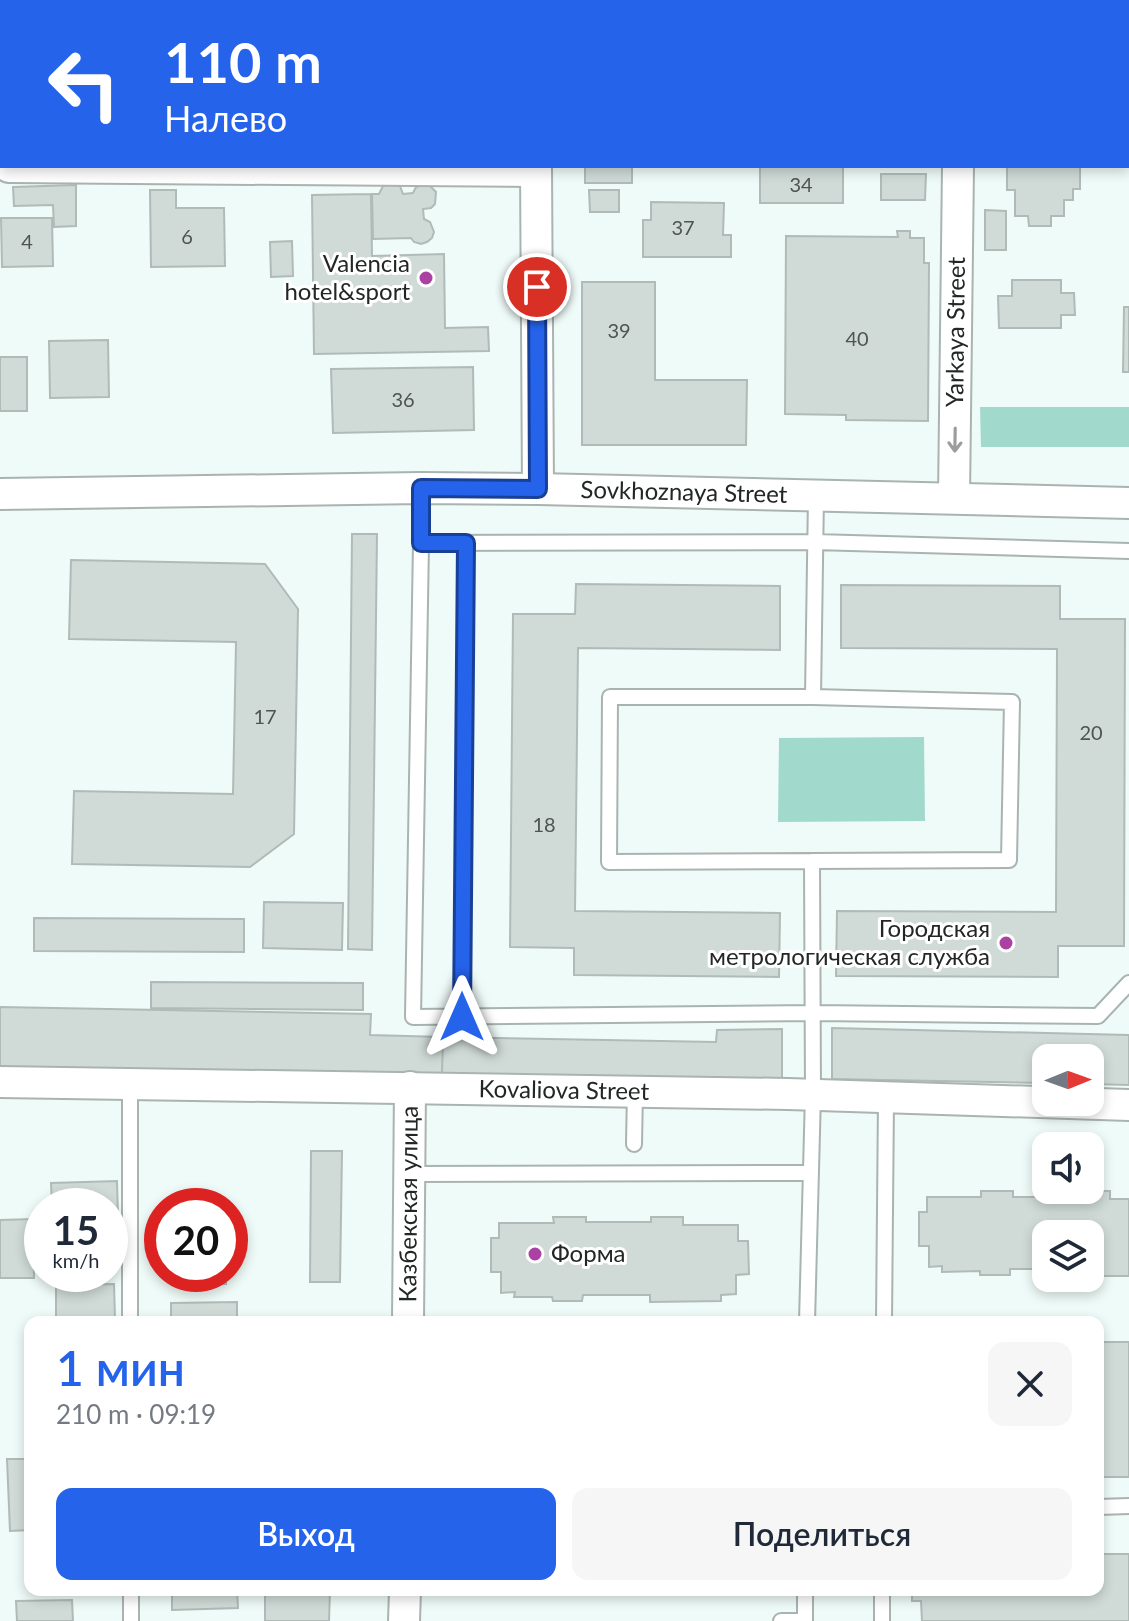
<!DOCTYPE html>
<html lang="ru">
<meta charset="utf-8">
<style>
body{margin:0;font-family:Lato,sans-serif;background:#f6f6f7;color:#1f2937;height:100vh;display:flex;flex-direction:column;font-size:30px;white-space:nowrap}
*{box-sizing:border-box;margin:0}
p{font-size:26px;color:#747a83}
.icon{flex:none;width:44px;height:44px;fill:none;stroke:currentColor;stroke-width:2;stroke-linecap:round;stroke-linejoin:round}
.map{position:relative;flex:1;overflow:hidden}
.panel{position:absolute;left:24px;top:1316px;width:1080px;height:280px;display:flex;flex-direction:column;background:#fff;border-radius:16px;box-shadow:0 4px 12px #0003}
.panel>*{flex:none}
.top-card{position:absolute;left:0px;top:0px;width:1130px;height:168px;box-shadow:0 4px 12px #0003;background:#2563eb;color:#fff;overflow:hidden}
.needle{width:52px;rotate:89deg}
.controls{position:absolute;left:1032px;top:1044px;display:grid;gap:16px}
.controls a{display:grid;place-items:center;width:72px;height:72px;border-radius:16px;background:#fff;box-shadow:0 4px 12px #0003;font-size:40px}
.speed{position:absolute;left:24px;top:1188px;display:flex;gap:16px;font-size:40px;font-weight:700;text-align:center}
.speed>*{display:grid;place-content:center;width:104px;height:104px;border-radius:50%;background:#fff;box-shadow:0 4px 12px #0003;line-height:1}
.speed small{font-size:20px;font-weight:400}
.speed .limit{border:12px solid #d22;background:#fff;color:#111}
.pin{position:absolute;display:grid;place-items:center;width:68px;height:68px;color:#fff;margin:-34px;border:4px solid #fff;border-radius:50%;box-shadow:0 2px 8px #0007}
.me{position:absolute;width:88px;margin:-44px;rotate:0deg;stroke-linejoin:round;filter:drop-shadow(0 0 6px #0008)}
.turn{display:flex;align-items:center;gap:28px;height:168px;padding:0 32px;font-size:36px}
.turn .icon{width:104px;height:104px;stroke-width:2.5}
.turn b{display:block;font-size:56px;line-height:68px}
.round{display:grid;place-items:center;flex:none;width:84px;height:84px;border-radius:16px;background:#f6f6f7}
.overview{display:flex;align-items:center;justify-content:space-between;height:136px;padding:0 32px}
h1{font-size:48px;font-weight:600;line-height:60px;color:#2563eb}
.button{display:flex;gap:16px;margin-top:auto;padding:16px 32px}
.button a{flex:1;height:92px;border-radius:16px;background:#2563eb;color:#fff;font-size:32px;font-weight:600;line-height:92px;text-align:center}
.button a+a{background:#f6f6f7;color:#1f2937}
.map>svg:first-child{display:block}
.green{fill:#a1d9cd}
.building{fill:#d0dbd8;stroke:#b0bbb8;stroke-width:2}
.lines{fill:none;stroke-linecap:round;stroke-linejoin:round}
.lane-casing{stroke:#a9b4b1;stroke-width:18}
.street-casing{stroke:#a9b4b1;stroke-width:34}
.lane{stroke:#fff;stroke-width:14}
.street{stroke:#fff;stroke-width:30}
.oneway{stroke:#9c9e9d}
.route-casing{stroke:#184099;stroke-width:20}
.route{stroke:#2563eb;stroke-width:14}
.poi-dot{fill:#ab41a3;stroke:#fff;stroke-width:3}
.labels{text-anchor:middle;stroke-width:6;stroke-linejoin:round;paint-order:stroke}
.number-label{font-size:20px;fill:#4e5452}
.poi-label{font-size:24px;fill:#222726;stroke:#fff;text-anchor:end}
.street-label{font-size:24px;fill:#222726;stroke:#fff}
</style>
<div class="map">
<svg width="1129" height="1621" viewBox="0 0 1129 1621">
<rect width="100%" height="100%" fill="#effbf8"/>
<path class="green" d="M 980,407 L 1129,407 L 1129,447 L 981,447 Z
M 924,737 L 925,821 L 778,822 L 779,738 Z"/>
<path class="building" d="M 128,0 L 205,0 L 205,2 L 128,2 Z
M 249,0 L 339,0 L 339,2 L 249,2 Z
M 620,0 L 691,0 L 691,2 L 620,2 Z
M 585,166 L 632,166 L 632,183 L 585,183 Z
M 760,166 L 843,166 L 843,203 L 760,203 Z
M 1007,166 L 1080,166 L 1080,189 L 1073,189 L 1073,200 L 1064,200 L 1064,216 L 1051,216 L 1051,226 L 1029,226 L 1028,216 L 1015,216 L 1015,190 L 1007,190 Z
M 881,174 L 926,174 L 925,200 L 881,200 Z
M 390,183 L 400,186 L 403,194 L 413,193 L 416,187 L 423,185 L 429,185 L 436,192 L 435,204 L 431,208 L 423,209 L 424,219 L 430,222 L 434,232 L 432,238 L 427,242 L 421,244 L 414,242 L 411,238 L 373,239 L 372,194 L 379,194 L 383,186 Z
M 76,185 L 76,226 L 54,227 L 53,205 L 14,206 L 13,187 Z
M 150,190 L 176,190 L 176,208 L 224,208 L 225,266 L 151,267 Z
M 589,190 L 619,190 L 619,212 L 590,212 Z
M 371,194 L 372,256 L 444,254 L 445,328 L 488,327 L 489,351 L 314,354 L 312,195 Z
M 651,202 L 724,203 L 723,235 L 731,235 L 731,257 L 643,257 L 643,220 L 651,220 Z
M 985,210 L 1006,211 L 1006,250 L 985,250 Z
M 1,218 L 52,218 L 53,266 L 2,267 Z
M 897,231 L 910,231 L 910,238 L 924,238 L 924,263 L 929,263 L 928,421 L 846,420 L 846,415 L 785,414 L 786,236 L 898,237 Z
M 292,241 L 293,276 L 271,277 L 270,242 Z
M 1012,280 L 1061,280 L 1061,293 L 1074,293 L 1075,315 L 1061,315 L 1061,328 L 999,328 L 998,296 L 1012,296 Z
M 582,282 L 655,282 L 655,380 L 747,380 L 746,445 L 582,445 Z
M 1124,307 L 1129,307 L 1129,372 L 1123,372 Z
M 108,340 L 109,397 L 50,398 L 49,341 Z
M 0,357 L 27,357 L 27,411 L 0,411 Z
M 473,367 L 474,430 L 333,433 L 331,369 Z
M 352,534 L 377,534 L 372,950 L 348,949 Z
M 71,560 L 265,564 L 298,609 L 294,834 L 250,867 L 72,864 L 74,791 L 233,794 L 236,642 L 69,639 Z
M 576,584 L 780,586 L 780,650 L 578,648 L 575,911 L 780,913 L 779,977 L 574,975 L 574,948 L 510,947 L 513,614 L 575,614 Z
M 841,585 L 1060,586 L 1060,619 L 1125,619 L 1124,946 L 1058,946 L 1058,977 L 836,976 L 837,911 L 1056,912 L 1057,649 L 841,648 Z
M 264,902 L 343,903 L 342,950 L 263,948 Z
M 34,918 L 244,919 L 244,952 L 34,951 Z
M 151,982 L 363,983 L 363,1010 L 151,1008 Z
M 0,1007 L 371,1014 L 370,1035 L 443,1037 L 442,1074 L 0,1067 Z
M 832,1028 L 1129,1035 L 1129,1085 L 1090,1084 L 1090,1058 L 1046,1058 L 1046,1083 L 832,1079 Z
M 782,1029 L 782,1081 L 442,1074 L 443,1037 L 716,1042 L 717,1030 Z
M 311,1151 L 342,1151 L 340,1282 L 310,1282 Z
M 117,1181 L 119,1253 L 110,1253 L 110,1206 L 52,1206 L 51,1183 Z
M 981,1191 L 1013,1191 L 1013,1197 L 1078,1197 L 1078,1191 L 1110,1191 L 1110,1199 L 1129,1199 L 1129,1276 L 1090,1276 L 1090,1234 L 1046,1234 L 1046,1269 L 1010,1269 L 1010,1275 L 980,1275 L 980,1271 L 942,1272 L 942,1266 L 929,1267 L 929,1246 L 919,1246 L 919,1212 L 927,1212 L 927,1197 L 981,1197 Z
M 553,1217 L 586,1217 L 586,1222 L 651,1222 L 651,1217 L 683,1217 L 683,1225 L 738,1225 L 738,1241 L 748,1241 L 749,1274 L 736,1275 L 736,1294 L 721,1295 L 721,1301 L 650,1302 L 650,1295 L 583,1295 L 582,1301 L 553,1301 L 552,1297 L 514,1297 L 515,1292 L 501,1293 L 501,1272 L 491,1272 L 491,1238 L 499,1238 L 499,1223 L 554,1223 Z
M 33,1219 L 34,1278 L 0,1278 L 0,1220 Z
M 172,1274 L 226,1274 L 226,1284 L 172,1285 Z
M 114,1284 L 115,1319 L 56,1320 L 56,1285 Z
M 237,1302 L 237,1322 L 171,1322 L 171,1303 Z
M 1098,1342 L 1129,1342 L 1129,1477 L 1098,1477 Z
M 7,1459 L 30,1459 L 30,1530 L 10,1531 Z
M 1098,1546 L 1103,1546 L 1103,1554 L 1129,1554 L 1129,1621 L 922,1621 L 921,1601 L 912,1601 L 912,1590 L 1098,1590 Z
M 172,1590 L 237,1590 L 238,1608 L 172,1610 Z
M 265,1590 L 330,1590 L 329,1621 L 265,1621 Z
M 72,1600 L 73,1621 L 17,1621 L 16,1601 Z"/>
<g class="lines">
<g class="lane-casing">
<path id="lane" d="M 421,488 L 421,543
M 1129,551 L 815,542 L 421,543 L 413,1017 L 814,1013 L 1098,1016 L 1129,983
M 812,861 L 609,862 L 610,697 L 813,697
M 462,1017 L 466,543
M 130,1083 L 130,1322
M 634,1144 L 635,1091
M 409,1174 L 811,1173
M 807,1322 L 813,1094 L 812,861 L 1009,860 L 1012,702 L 813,697 L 816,495
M 884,1322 L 886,1098
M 1098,1507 L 1129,1506
M 131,1590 L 131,1621
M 781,1621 L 805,1621
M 805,1621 L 805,1590
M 882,1621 L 882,1590"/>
</g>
<g class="street-casing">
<g id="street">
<path d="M 538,2 L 538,0"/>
<path d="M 960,2 L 960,0"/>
<path d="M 536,166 L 538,489"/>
<path d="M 9,167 L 536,171"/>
<path id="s1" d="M 0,494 L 421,488 L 538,489 L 1129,503"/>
<path id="s2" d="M 954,498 L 958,166"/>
<path id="s3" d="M 0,1082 L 788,1094 L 1129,1105"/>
<path id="s4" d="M 408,1322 L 410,1087"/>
<path d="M 404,1621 L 405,1590"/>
</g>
</g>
<use href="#lane" class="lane"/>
<use href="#street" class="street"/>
</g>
<defs><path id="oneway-shaft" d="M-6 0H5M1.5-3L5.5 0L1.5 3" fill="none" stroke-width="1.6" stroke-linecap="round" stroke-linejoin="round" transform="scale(2)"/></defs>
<use class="oneway" href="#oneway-shaft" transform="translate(955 440) rotate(91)"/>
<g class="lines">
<g class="route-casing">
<path id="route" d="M 462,1017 L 466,543 L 421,543 L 421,488 L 538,489 L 537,287"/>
</g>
<use href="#route" class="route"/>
</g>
<g class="poi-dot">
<circle cx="426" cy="278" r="8"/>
<circle cx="1006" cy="943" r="8"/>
<circle cx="535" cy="1254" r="8"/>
</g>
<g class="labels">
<g class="number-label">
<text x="801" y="192">34</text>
<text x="683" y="235">37</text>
<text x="187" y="244">6</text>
<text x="27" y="249">4</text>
<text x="619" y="338">39</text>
<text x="857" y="346">40</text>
<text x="403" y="407">36</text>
<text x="265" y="724">17</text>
<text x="1091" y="740">20</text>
<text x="544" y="832">18</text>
</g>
<g class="poi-label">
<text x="410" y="272">Valencia<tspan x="410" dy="28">hotel&amp;sport</tspan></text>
<text x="990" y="937">Городская<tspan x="990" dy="28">метрологическая служба</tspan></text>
<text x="551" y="1262" text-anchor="start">Форма</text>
</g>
<g class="street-label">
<text dy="8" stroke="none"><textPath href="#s2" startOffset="166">Yarkaya Street</textPath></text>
<text dy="8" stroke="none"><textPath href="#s1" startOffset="684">Sovkhoznaya Street</textPath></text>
<text dy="8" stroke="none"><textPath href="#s3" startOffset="564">Kovaliova Street</textPath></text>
<text dy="8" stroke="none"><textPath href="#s4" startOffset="118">Казбекская улица</textPath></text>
</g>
</g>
</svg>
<div class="controls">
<a><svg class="needle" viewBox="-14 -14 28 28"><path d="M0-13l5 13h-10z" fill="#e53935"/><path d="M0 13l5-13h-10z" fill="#747a83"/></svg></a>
<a><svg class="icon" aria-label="sound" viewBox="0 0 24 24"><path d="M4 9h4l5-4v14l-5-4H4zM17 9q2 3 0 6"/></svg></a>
<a><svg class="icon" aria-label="layers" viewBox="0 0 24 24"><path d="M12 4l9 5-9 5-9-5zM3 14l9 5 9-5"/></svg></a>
</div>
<div class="speed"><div>15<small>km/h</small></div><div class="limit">20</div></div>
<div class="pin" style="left:537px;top:287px;background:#d93025"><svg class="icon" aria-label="arrive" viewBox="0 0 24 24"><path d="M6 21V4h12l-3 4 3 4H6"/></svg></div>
<svg class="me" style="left:462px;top:1017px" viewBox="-20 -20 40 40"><path d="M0-17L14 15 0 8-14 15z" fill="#2563eb" stroke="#fff" stroke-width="4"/></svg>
<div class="top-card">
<div class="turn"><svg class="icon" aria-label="left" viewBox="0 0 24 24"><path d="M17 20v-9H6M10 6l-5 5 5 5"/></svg><div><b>110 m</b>Налево</div></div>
</div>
<section class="panel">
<div class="overview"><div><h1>1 мин</h1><p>210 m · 09:19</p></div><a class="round"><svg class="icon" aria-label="close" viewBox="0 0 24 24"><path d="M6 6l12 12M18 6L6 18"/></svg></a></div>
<div class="button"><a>Выход</a><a>Поделиться</a></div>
</section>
</div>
